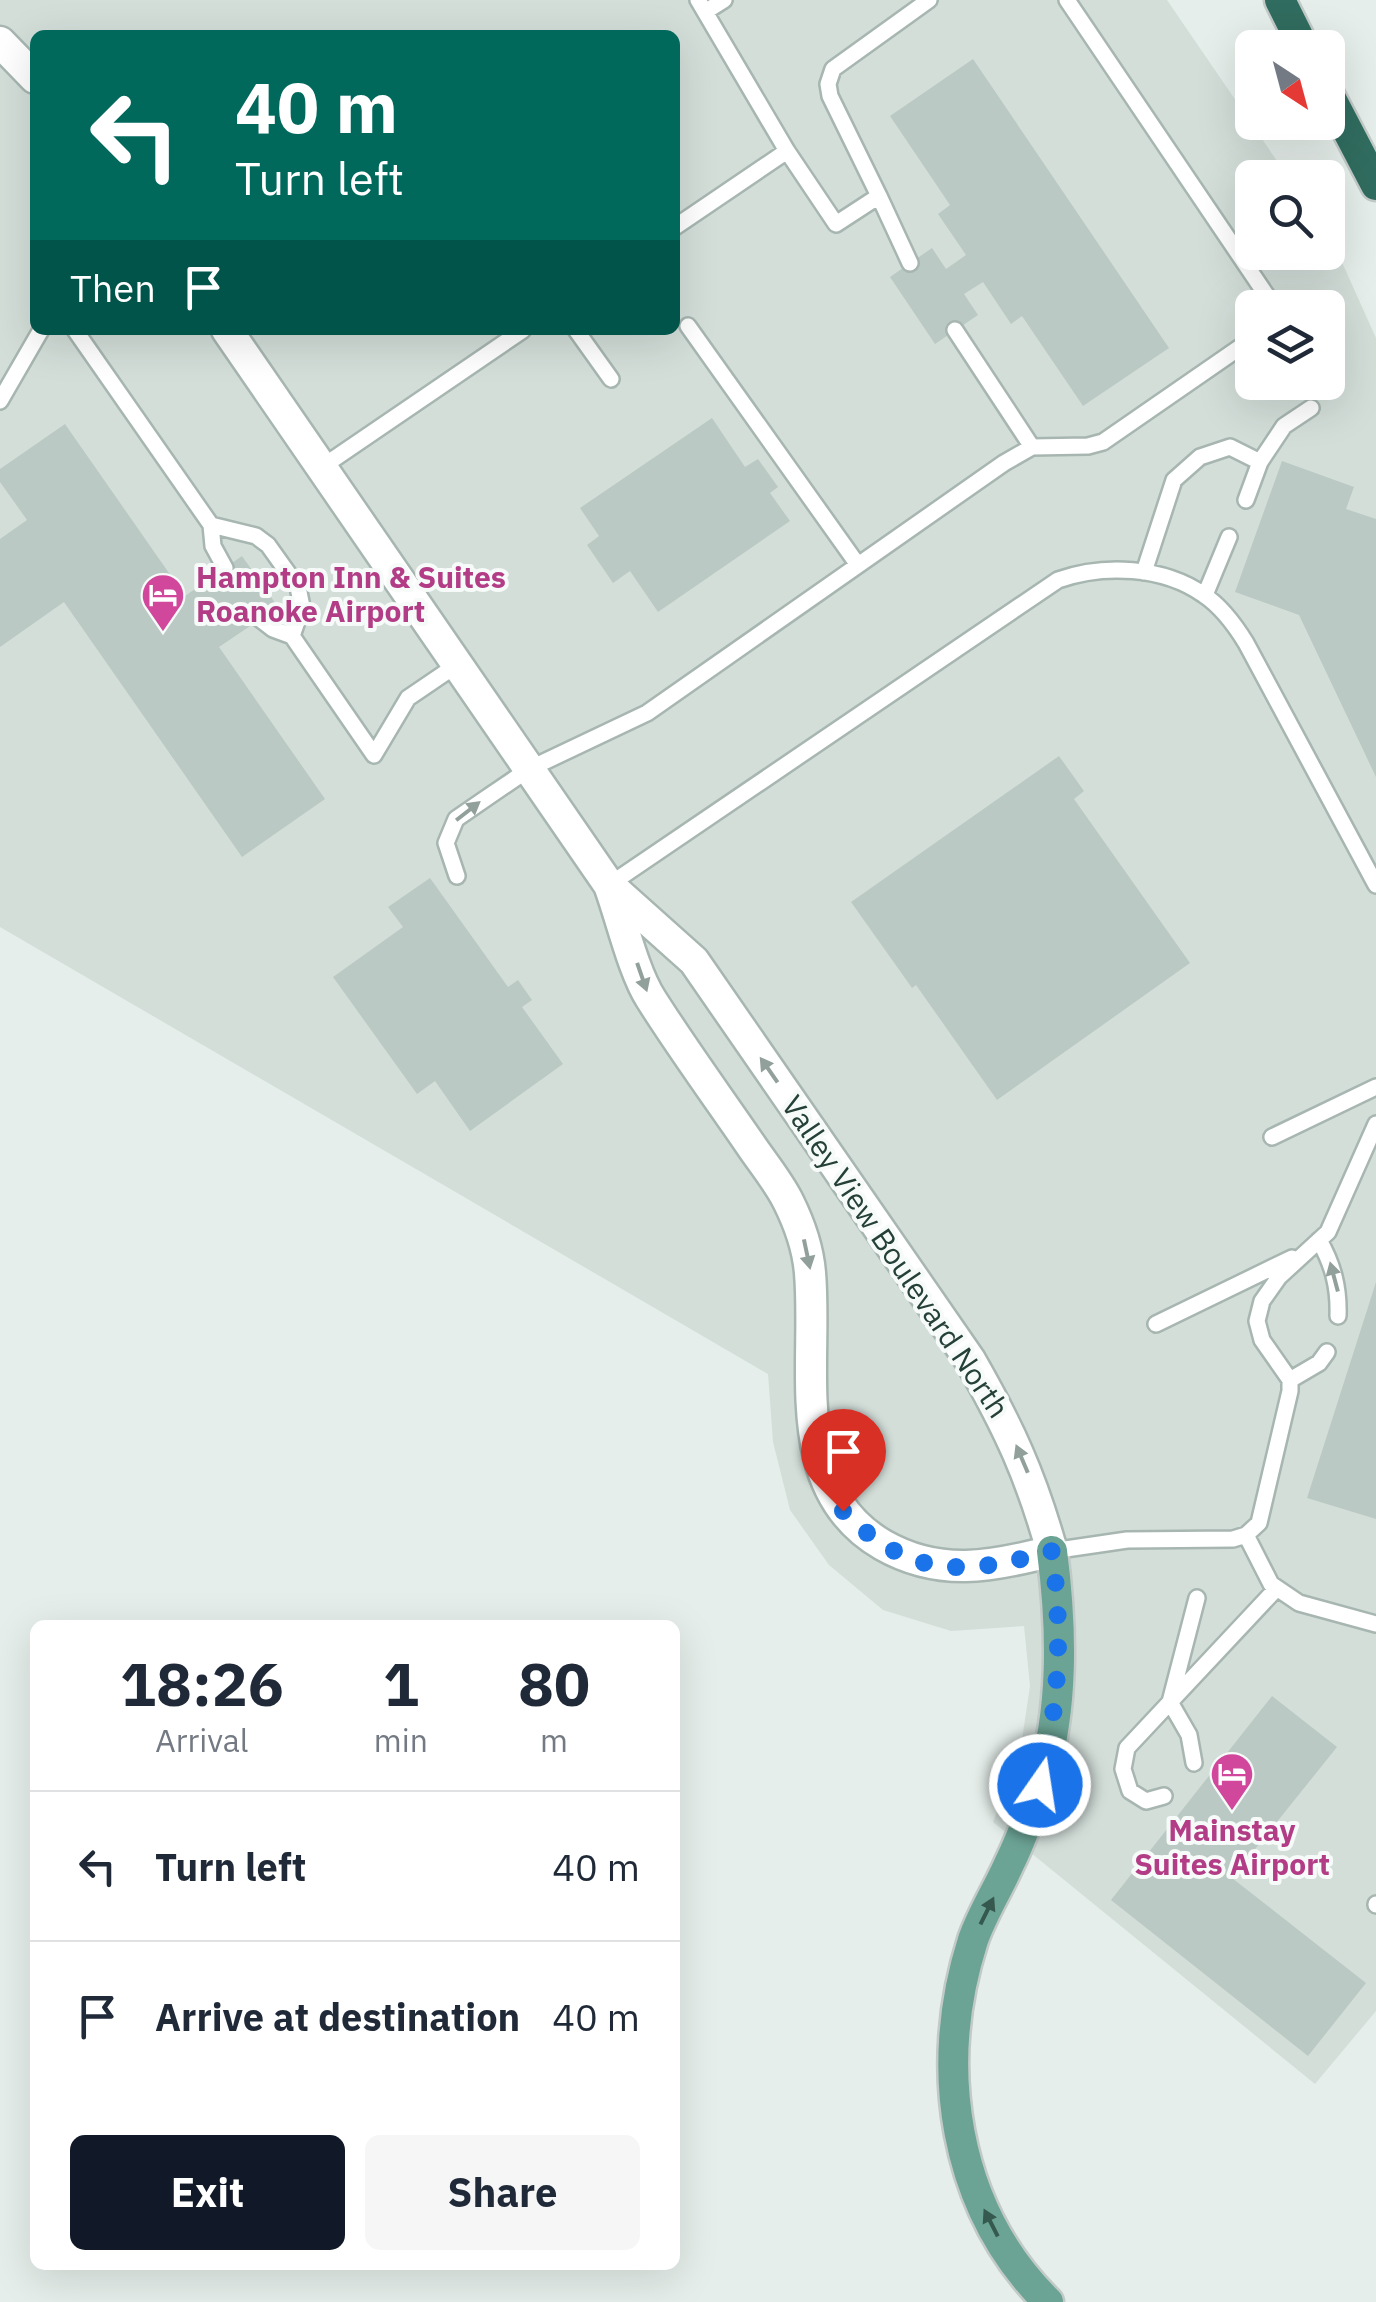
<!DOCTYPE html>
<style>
body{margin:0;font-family:"IBM Plex Sans",sans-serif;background:#f6f6f7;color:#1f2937;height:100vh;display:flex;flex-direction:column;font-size:38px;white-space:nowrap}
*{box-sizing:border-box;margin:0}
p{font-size:32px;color:#747a83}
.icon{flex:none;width:55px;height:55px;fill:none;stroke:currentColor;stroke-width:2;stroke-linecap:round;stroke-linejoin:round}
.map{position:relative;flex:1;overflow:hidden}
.side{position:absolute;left:30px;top:1620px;width:650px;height:650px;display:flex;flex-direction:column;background:#fff;border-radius:15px;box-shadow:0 10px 40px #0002}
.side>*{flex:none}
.banner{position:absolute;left:30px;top:30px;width:650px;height:305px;border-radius:15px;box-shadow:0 10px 40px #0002;background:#00695c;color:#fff;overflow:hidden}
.needle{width:65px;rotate:144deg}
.controls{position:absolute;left:1235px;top:30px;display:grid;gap:20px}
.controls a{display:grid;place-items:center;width:110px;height:110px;border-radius:15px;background:#fff;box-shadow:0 10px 40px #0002;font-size:50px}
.pin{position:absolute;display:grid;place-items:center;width:85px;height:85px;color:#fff;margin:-102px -42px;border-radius:50% 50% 50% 0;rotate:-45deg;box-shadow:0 0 10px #0007}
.pin .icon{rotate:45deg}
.me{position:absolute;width:110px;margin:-55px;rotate:13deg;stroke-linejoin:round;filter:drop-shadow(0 0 8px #0008)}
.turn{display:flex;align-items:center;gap:35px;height:210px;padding:0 40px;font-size:45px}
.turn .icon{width:130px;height:130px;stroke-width:2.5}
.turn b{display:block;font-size:70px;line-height:85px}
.then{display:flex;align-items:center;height:95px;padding:0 40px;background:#0003;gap:20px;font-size:38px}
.eta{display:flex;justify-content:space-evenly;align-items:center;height:170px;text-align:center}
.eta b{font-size:60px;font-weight:700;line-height:70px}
.button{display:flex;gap:20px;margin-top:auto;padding:20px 40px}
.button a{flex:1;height:115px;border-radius:15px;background:#111827;color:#fff;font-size:40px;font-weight:700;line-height:115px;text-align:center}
.button a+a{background:#f6f6f7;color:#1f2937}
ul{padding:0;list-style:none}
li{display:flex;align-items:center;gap:30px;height:150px;padding:0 40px;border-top:2px solid #e0e1e3}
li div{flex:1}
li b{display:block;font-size:38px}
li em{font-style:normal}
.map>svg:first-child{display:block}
.built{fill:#d3ded9;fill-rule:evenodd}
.building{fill:#bac9c3}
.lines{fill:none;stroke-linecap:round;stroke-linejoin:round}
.service-casing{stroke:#a7b6b1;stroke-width:20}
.tertiary-casing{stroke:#a7b6b1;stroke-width:35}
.primary-casing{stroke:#c2cac7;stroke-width:35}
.motorway-casing{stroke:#c2cac7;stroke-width:35}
.service{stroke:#fff;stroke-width:15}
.tertiary{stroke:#fff;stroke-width:30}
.primary{stroke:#6ba394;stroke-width:30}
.motorway{stroke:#306c5f;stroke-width:30}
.oneway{fill:#92a09c}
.oneway2{fill:#36594f}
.route{stroke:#1a73e8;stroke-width:18;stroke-dasharray:0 32.4}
.labels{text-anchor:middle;stroke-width:8;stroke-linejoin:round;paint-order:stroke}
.hotel-label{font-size:30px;font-weight:bold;fill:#b23c85;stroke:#f6faf8;text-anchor:start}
.street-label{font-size:30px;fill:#244038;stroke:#f6faf8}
</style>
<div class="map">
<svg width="1376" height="2302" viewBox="0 0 1376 2302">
<rect width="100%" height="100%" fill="#e5eeea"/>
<path class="built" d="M 0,0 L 1167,0 L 1288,177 L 1252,178 L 1252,252 L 1328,252 L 1328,236 L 1336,249 L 1376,338 L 1376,2011 L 1315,2084 L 993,1822 L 1020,1753 L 1030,1686 L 1024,1626 L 951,1631 L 883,1610 L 829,1565 L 790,1510 L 773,1442 L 768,1374 L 0,927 ZM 35,35 L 675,35 L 675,330 L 35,330 ZM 1252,308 L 1328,308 L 1328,382 L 1252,382 Z"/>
<path class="building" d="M 973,59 L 1169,348 L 1083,406 L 1022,316 L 1011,324 L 983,282 L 964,294 L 978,315 L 935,344 L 890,277 L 932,248 L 946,269 L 966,255 L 938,214 L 950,205 L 890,116 Z
M 712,418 L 745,467 L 758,459 L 778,487 L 770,493 L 790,521 L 658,612 L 630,571 L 613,583 L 587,545 L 599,536 L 580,508 Z
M 65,424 L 185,596 L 242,556 L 278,607 L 219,647 L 325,799 L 242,857 L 64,602 L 0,647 L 0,539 L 27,520 L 0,482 L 0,469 Z
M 1282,461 L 1354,487 L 1346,509 L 1376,519 L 1376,777 L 1299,615 L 1235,592 Z
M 1059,756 L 1084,791 L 1074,799 L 1190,963 L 997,1100 L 916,985 L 912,988 L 851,902 Z
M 430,878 L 508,987 L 518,980 L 532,1000 L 522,1007 L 563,1064 L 470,1131 L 435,1081 L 417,1094 L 333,977 L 403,927 L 388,907 Z
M 1376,1282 L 1376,1519 L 1307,1498 Z
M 1272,1696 L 1337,1747 L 1232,1878 L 1366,1983 L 1308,2056 L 1111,1900 Z"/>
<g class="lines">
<g class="service-casing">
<path id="service" d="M 698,0 L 787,151 L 836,224 L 879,196 L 830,96 L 828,84 L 833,69 L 929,0
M 1067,0 L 1271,302 L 1271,308
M 705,12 L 724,0
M 879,196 L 910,263
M 675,227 L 787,151
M 688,326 L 858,565
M 75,330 L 211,525 L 213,546 L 225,568
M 576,330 L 611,379
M 955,330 L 1032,447
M 0,401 L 41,330
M 1260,462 L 1284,426 L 1311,408
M 322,467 L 523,330
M 211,525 L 256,536 L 268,545 L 298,587 L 302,607 L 292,636
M 1144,572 L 1174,480 L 1200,457 L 1230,447 L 1260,462 L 1246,500
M 1205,595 L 1229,537
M 260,619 L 273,629 L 292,636 L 374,755 L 408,698 L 458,664
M 457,876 L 446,843 L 456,819 L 485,799 L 529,769 L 647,713 L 1004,463 L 1032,447 L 1088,446 L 1103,442 L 1252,339
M 609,885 L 1058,580 C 1103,564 1163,566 1204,595 C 1222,607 1235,625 1246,643 L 1376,885
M 1272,1137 L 1376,1087
M 1319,1240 C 1333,1265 1339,1287 1338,1316
M 1156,1324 L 1292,1258
M 1290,1380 L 1319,1363 L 1327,1352
M 1246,1535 L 1271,1584 L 1299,1603 L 1376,1624
M 1052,1551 L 1127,1540 L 1233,1539 L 1246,1535 L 1259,1523 L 1290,1391 L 1290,1380 L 1262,1340 L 1257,1321 L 1262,1301 L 1279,1277 L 1328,1232 L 1376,1124
M 1194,1763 L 1189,1735 L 1170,1702 L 1197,1598
M 1164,1796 L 1146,1801 L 1130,1791 L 1123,1769 L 1127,1748 L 1277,1588
M 1376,1905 L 1376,1904"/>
</g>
<g class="tertiary-casing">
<path id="tertiary" d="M 0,42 L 35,78
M 227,330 L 609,885 L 694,961 L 970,1360 C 1009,1428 1031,1476 1052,1551 C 992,1567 939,1577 883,1545 C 786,1489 818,1366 810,1273 C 808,1248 799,1223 788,1201 C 778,1181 762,1162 750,1144 C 717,1096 682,1048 651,999 C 633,971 621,917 609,885"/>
</g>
<g class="primary-casing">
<path id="primary" d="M 1048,2302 C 952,2207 933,2065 973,1940 C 982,1914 998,1889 1009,1864 C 1021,1840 1031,1812 1040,1786 C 1064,1710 1062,1629 1052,1551"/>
</g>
<g class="motorway-casing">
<path id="motorway" d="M 1280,0 L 1304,48
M 1328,93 L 1376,185"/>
</g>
<use href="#service" class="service"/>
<use href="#tertiary" class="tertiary"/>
<use href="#primary" class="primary"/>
<use href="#motorway" class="motorway"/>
</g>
<defs><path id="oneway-solid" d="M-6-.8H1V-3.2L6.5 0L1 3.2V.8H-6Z" transform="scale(2.5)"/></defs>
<g class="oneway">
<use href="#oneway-solid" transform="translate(468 811) rotate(-38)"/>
<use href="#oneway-solid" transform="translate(642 977) rotate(71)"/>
<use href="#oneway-solid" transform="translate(769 1070) rotate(-125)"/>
<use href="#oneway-solid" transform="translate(807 1254) rotate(78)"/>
<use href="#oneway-solid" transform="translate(1334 1277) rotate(-105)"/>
<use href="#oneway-solid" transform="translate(1022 1459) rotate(-113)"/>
</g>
<g class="oneway2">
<use href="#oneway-solid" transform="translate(987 1911) rotate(-64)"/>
<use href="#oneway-solid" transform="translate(991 2223) rotate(-117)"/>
</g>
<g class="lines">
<path class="route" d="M 843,1511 C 911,1580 965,1575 1052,1551 C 1063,1632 1059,1706 1040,1785"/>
</g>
<defs>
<g id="hotel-pin" transform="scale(2.25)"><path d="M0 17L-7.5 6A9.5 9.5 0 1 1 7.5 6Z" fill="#d1479c" stroke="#f6faf8"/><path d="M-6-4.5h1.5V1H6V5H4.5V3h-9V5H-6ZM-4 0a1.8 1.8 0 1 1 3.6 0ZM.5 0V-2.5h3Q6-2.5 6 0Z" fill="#fff"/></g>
</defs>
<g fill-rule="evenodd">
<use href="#hotel-pin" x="163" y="595"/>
<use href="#hotel-pin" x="1232" y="1774"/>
</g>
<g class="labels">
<g class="hotel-label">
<text x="196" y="588">Hampton Inn &amp; Suites<tspan x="196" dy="34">Roanoke Airport</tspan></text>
<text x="1232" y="1841" text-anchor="middle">Mainstay<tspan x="1232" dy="34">Suites Airport</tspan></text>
</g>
<g class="street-label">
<text transform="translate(895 1257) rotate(56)" y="10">Valley View Boulevard North</text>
</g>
</g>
</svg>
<div class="controls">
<a><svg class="needle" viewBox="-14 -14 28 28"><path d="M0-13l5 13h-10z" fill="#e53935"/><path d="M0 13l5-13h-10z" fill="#747a83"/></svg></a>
<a><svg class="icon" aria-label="search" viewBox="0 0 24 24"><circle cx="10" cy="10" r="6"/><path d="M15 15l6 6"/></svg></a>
<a><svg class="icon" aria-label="layers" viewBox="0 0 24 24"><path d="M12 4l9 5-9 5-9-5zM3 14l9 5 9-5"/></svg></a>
</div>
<div class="pin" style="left:843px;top:1511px;background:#d93025"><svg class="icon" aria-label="arrive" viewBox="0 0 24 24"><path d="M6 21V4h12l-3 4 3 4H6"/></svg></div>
<svg class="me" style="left:1040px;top:1785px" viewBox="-20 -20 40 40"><circle r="17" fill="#1a73e8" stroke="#fff" stroke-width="3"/><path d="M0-11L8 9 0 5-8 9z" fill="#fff"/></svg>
<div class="banner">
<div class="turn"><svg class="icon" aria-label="left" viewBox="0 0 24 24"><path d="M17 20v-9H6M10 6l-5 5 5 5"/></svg><div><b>40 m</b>Turn left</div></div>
<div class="then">Then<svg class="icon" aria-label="arrive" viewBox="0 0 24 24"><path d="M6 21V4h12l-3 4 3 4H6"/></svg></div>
</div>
<section class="side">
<div class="eta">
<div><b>18:26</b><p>Arrival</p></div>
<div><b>1</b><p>min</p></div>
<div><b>80</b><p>m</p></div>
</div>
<ul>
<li><svg class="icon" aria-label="left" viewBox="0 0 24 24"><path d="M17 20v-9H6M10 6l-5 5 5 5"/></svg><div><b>Turn left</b></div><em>40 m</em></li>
<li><svg class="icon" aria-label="arrive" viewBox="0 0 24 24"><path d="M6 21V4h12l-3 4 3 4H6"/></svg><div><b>Arrive at destination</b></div><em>40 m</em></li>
</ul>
<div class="button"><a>Exit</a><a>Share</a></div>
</section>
</div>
